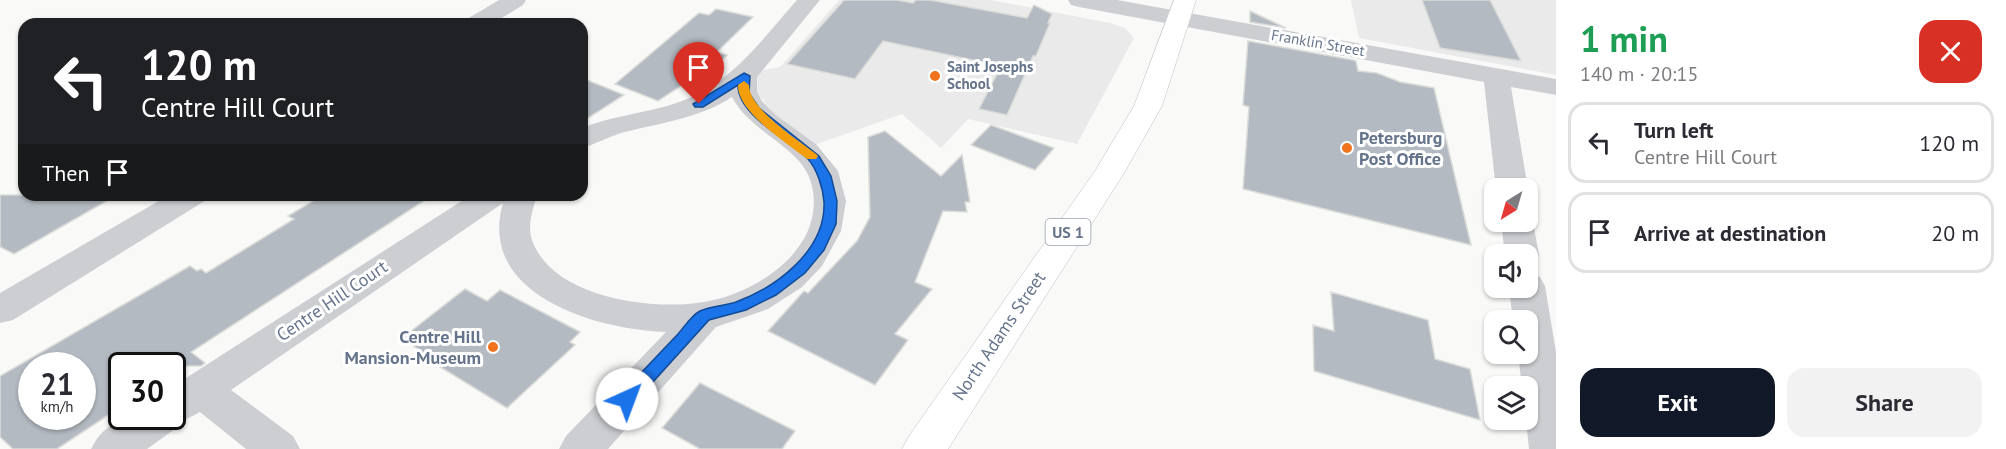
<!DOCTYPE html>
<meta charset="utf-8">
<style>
body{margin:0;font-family:"PT Sans",sans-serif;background:#f2f2f3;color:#2b2b33;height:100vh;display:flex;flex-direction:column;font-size:22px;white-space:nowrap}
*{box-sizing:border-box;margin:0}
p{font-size:20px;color:#7c7c81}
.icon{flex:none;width:33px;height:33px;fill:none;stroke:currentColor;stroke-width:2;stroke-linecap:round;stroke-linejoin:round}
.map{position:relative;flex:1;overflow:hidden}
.drawer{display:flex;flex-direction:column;background:#fff;width:450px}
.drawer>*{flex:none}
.guide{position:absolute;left:18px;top:18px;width:570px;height:183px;border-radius:18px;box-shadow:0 2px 4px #0004;background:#202124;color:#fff;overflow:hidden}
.needle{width:39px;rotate:217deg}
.fabs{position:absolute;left:1484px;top:178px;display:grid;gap:12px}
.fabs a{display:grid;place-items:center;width:54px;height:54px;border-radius:12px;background:#fff;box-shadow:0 2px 4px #0004;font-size:30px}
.speed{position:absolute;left:18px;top:352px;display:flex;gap:12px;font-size:30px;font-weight:700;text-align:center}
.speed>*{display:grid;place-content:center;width:78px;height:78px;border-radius:50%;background:#fff;box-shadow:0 2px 4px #0004;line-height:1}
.speed small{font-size:15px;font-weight:400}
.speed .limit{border:3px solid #111;border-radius:9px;background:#fff;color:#111}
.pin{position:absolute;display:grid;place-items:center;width:51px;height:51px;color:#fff;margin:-62px -26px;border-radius:50% 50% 50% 0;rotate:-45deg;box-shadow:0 0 6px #0007}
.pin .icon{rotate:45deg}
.me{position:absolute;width:66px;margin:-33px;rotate:43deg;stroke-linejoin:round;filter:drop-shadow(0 0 4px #0008)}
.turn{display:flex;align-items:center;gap:21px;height:126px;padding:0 24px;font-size:27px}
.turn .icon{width:78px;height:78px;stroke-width:2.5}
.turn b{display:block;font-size:42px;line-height:51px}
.then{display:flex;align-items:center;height:57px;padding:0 24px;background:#0003;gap:12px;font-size:22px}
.round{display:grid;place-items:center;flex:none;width:63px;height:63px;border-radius:18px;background:#f2f2f3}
.overview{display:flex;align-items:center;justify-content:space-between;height:102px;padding:0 24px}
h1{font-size:36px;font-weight:600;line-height:45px;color:#1e9e55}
.action{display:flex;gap:12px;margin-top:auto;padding:12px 24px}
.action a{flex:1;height:69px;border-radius:18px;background:#111827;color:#fff;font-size:24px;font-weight:600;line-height:69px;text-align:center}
.action a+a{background:#f2f2f3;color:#2b2b33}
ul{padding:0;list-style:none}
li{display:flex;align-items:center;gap:18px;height:81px;margin:0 12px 9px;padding:0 12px;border:3px solid #e1e1e2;border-radius:18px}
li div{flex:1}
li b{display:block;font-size:22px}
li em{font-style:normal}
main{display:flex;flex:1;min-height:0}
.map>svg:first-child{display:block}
.built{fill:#eaeaea}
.building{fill:#b4bac2;stroke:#dbdbd9;stroke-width:1.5;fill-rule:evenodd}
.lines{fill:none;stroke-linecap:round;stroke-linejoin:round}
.primary-casing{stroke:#bcbfc4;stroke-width:1}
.street{fill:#ccced2;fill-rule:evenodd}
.primary{fill:#fff;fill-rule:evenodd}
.route{fill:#1a73e8;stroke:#114b97;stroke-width:1.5}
.slow{fill:#f59e0b}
.poi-dot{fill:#f2731e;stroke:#fff;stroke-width:2}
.labels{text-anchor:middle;stroke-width:6;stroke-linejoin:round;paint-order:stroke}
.far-street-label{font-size:15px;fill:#66748b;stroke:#fff}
.far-poi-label{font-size:15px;font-weight:bold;fill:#66748b;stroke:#fff;text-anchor:start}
.shield{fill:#fff;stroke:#949eae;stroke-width:1.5}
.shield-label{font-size:16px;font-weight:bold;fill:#66748b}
.poi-label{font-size:18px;font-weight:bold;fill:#66748b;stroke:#fff;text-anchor:start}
.street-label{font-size:18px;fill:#66748b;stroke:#fff}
</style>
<main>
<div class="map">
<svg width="1556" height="449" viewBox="0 0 1556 449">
<rect width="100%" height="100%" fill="#f9f9f7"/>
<path class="built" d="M 839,0 L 991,0 L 1110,23 L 1125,28 L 1134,38 L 1077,144 L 968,119 L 941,148 L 902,114 L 817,144 L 777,117 L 754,89 L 757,71 L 780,67 Z
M 1351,0 L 1556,0 L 1556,75 L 1359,38 Z"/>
<path class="building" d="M 844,0 L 897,0 L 913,3 L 916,0 L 930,0 L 1027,18 L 1034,5 L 1052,14 L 1048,23 L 1050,23 L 1036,56 L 1033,56 L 1007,115 L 979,109 L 1001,66 L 883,41 L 855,79 L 787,64 Z
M 1422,0 L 1490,0 L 1521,61 L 1440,48 Z
M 716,9 L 753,17 L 717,52 L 727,55 L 704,78 L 696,76 L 658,101 L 615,84 L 699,13 L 709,15 Z
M 1250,11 L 1286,28 L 1250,22 Z
M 1248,41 L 1353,60 L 1356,61 L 1358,71 L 1377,73 L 1400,82 L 1434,88 L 1471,245 L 1243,189 L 1249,107 L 1243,105 Z
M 582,78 L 624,95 L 582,122 Z
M 991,125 L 1054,148 L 1035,170 L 971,145 Z
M 885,131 L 941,176 L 962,155 L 970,202 L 965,202 L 967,212 L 943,211 L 915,282 L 932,289 L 895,334 L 908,340 L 875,385 L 768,331 L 804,291 L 808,293 L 857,241 L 870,217 L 868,137 Z
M 0,195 L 117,195 L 14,254 L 0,247 Z
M 323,195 L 433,195 L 191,352 L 205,363 L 201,366 L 122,366 L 122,406 L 57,449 L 13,449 L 0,437 L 0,376 L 190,266 L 197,271 L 201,269 L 206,273 L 294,219 L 288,216 ZM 32,366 L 82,366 L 82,417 L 32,417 Z
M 465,289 L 487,301 L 500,290 L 580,332 L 570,342 L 575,345 L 507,408 L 416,352 L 420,350 L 401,339 Z
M 1331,292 L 1428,320 L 1435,359 L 1470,369 L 1480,420 L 1314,371 L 1313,325 L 1334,331 Z
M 700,383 L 795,431 L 782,449 L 700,449 L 662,428 Z"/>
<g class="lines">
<g class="primary-casing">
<path id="primary" d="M 1174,0 L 1196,0 L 1162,106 L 1124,173 L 948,449 L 902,449 L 909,436 L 1095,171 L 1134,106 Z"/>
</g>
<path class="street" d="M 499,0 L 526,0 L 523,5 L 492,24 L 463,24 L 467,19 Z
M 797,0 L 820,0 L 757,77 L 757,92 L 762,101 L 777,116 L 816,144 L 838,171 L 846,201 L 841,231 L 822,266 L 802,287 L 768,309 L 716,327 L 608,449 L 559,449 L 566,436 L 666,332 C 597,330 476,295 503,203 L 231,390 L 293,436 L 300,449 L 246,449 L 200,412 L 177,424 L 175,429 L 147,449 L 91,449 C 109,413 138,417 172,417 L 172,387 L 471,195 L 537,195 C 533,209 527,226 532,240 C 552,298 652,311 704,302 C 757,293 826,249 812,186 C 804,147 752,135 732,97 C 698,119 659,123 621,133 C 608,137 596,144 582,148 L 582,128 C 609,117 638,114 667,106 C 729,88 756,46 797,0 Z
M 1068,0 L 1117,0 L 1556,79 L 1556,95 L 1511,87 L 1528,189 L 1496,189 L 1484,82 L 1079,7 L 1071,5 Z
M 169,195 L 208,195 L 203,202 L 13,320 L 0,323 L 0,293 Z
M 1527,214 L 1533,222 L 1539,255 L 1534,263 L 1527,265 L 1527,255 L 1505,255 L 1501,222 L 1527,222 Z
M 1527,273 L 1540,277 L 1545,286 L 1556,352 L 1556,449 L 1529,449 L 1526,420 L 1527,387 L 1522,387 L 1518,354 L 1527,354 L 1527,321 L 1513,321 L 1509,288 L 1527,288 Z"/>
<use href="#primary" class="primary"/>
</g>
<path class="route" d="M 744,73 L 750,76 L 749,93 L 759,108 L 819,156 L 831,176 L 837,201 L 836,224 L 824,250 L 805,273 L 776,295 L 746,310 L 709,320 L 633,404 L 627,406 L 621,404 L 619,399 L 621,394 C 640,374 659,354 678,334 C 684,327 692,315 700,311 C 711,306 724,306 736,302 C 777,287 826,250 824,202 C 823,188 817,169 808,159 C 789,140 737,115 738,85 L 703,107 L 695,107 L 693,104 Z"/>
<path class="slow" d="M 744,81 L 749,85 C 749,109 797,139 816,154 L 818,156 L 816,159 L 807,159 C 787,143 737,112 738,85 Z"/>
<g class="poi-dot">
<circle cx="935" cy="76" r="6"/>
<circle cx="1347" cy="148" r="6"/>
<circle cx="493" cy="347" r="6"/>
</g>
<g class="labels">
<g class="far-street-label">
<text transform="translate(1318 43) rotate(10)" y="5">Franklin Street</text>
</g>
<g class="far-poi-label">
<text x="947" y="72">Saint Josephs<tspan x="947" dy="17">School</tspan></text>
</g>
<rect class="shield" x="1045.5" y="219" width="45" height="26" rx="4.5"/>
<g class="shield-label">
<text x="1068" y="238">US 1</text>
</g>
<g class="poi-label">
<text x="1359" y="144">Petersburg<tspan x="1359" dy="21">Post Office</tspan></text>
<text x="481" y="343" text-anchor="end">Centre Hill<tspan x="481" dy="21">Mansion-Museum</tspan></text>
</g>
<g class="street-label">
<text transform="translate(332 301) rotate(-34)" y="6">Centre Hill Court</text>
<text transform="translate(999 336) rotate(-56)" y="6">North Adams Street</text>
</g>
</g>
</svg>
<div class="fabs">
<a><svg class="needle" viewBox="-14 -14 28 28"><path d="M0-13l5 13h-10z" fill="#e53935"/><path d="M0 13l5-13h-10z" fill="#7c7c81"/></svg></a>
<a><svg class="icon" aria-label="sound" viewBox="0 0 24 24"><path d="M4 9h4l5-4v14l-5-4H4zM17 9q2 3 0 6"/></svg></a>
<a><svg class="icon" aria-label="search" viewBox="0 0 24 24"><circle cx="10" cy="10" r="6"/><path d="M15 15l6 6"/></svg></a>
<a><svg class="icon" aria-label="layers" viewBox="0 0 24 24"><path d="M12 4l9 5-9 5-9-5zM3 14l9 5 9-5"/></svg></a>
</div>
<div class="speed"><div>21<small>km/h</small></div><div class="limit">30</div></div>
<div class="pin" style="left:699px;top:104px;background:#d93025"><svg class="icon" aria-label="arrive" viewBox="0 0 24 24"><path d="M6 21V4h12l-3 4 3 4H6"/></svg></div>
<svg class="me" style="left:627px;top:399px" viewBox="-20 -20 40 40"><circle r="19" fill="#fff"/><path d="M0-13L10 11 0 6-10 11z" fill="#1a73e8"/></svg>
<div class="guide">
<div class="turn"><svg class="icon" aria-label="left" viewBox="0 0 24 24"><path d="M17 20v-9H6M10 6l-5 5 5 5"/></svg><div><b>120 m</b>Centre Hill Court</div></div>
<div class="then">Then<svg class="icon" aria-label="arrive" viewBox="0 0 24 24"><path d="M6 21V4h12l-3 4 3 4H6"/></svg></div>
</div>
</div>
<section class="drawer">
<div class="overview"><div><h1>1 min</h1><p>140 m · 20:15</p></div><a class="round" style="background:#d93025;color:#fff"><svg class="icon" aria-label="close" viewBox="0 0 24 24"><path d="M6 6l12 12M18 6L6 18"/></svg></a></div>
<ul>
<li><svg class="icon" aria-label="left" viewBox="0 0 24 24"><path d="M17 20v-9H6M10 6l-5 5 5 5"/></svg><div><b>Turn left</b><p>Centre Hill Court</p></div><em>120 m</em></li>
<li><svg class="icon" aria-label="arrive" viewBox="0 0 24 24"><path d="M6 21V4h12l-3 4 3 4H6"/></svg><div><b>Arrive at destination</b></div><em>20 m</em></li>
</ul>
<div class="action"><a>Exit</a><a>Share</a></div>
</section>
</main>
